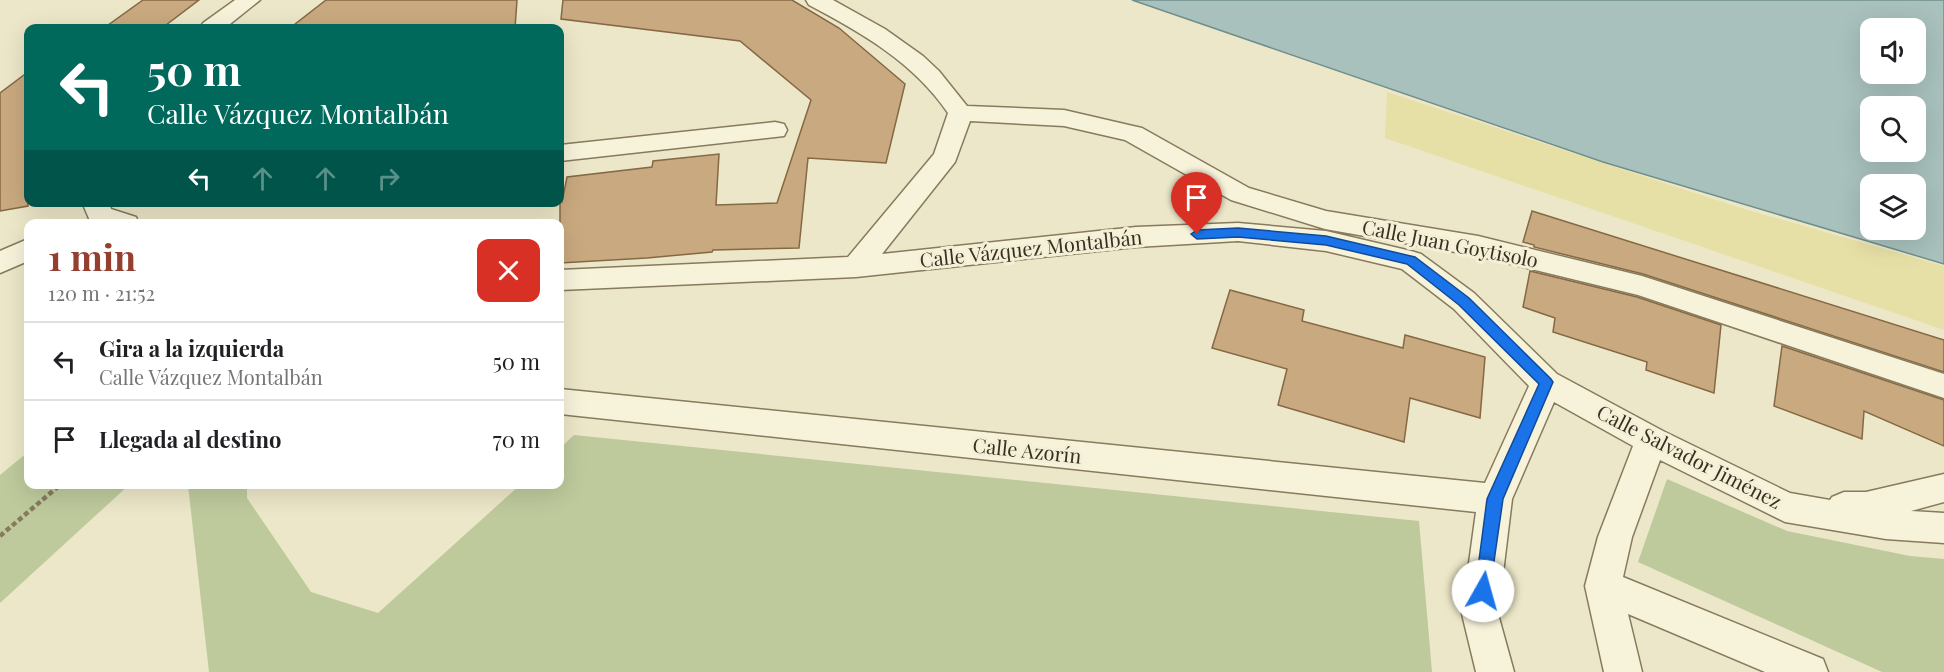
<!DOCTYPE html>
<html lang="es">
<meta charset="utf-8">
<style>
body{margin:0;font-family:"Playfair Display",serif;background:#f2f2f2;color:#202124;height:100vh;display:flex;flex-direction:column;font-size:22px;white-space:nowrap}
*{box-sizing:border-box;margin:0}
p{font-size:20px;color:#757577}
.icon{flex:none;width:33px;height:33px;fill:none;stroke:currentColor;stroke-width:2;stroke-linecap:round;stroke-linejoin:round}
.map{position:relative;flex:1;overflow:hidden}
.sheet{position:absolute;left:24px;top:219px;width:540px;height:270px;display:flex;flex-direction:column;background:#fff;border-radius:12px;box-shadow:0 6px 24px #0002}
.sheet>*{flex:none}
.guide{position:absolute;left:24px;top:24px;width:540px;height:183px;border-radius:12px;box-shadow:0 6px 24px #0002;background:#00695c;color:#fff;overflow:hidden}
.tools{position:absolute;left:1860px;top:18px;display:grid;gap:12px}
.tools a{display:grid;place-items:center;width:66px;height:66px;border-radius:12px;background:#fff;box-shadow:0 6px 24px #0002;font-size:30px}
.pin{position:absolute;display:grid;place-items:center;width:51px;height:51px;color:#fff;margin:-62px -26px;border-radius:50% 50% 50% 0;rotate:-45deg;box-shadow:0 0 6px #0007}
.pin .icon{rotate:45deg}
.me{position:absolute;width:66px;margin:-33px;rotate:7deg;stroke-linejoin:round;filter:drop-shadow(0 0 4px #0008)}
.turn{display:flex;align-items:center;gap:21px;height:126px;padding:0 24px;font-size:27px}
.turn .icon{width:78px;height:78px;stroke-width:2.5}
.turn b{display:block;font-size:42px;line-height:51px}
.lanes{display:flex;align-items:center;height:57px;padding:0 24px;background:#0003;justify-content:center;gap:30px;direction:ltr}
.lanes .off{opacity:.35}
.round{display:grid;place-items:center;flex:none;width:63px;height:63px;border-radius:12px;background:#f2f2f2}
.headline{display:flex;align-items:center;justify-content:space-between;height:102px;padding:0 24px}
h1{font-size:36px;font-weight:700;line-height:45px;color:#943f30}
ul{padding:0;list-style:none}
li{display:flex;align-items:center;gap:18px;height:78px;padding:0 24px;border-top:2px solid #e0e0e0}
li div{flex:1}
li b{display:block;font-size:22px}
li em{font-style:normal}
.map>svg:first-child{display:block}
.green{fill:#beca9c}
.sand{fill:#e7e0a6}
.water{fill:#a8c1bd;stroke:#6f8f8c;stroke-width:1.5;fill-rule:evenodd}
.building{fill:#c9a97f;stroke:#856844;stroke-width:1.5}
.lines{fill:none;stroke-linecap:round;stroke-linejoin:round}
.street-casing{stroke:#877a5d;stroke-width:3}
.path{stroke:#877a5d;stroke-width:4.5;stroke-dasharray:5 3;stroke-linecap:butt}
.street{fill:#f7f3db;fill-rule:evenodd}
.route{fill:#1a73e8;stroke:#114b97;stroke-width:1.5}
.labels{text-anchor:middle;stroke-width:6;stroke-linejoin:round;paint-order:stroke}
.street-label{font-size:20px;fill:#393020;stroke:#f4f0d7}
</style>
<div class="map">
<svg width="1944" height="672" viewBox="0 0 1944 672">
<rect width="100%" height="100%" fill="#ece7c8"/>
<path class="green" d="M 574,435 L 1419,521 L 1432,672 L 209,672 L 188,485 L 247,485 L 247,498 L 311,592 L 378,613 L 520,485 L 560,484 L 560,448 Z
M 28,452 L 28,484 L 129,485 L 0,603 L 0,475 Z
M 1667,479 L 1787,531 L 1910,556 L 1944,559 L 1944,672 L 1882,672 L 1638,562 Z"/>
<path class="sand" d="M 1387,92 L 1741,208 L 1944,266 L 1944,330 L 1385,138 Z"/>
<path class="water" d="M 1132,0 L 1944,0 L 1944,264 L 1603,162 ZM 1870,28 L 1916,28 L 1916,74 L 1870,74 ZM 1870,106 L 1916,106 L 1916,152 L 1870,152 ZM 1870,184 L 1916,184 L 1916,230 L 1870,230 Z"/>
<path class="building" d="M 143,0 L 199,0 L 162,28 L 104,28 Z
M 326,0 L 517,0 L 515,28 L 290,28 Z
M 563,0 L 792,0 L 839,28 L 905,84 L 886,163 L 808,158 L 799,248 L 713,250 L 712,252 L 647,258 L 560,263 L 560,202 L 562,202 L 567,177 L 652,167 L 653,161 L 719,154 L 716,205 L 777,203 L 811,100 L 740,41 L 561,19 Z
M 28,72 L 28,206 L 0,211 L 0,93 Z
M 1532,211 L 1944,340 L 1944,372 L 1643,274 L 1534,247 L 1534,245 L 1523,242 Z
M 1530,271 L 1637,297 L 1721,325 L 1714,393 L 1646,370 L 1647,362 L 1553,332 L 1555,318 L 1523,307 Z
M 1230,290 L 1304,310 L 1302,321 L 1403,348 L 1405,335 L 1485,357 L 1480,418 L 1410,398 L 1404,442 L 1278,405 L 1287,369 L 1212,348 Z
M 1782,346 L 1944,400 L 1944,446 L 1864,411 L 1862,439 L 1774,406 Z"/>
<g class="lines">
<g class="street-casing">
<path id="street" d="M 235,0 L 260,0 L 225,28 L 200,28 L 203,23 Z
M 806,0 L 833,0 L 885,29 L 923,56 L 939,71 L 967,106 L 1064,110 L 1133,126 L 1142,128 L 1249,188 L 1326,211 L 1478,236 L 1642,276 L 1944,374 L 1944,398 L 1638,295 L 1478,256 L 1325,229 L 1231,200 L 1125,140 L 1064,126 L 970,121 L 955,162 L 882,254 L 1136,227 L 1238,223 L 1326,231 L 1411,251 L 1421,254 L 1474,293 L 1557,374 L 1663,431 L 1790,493 L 1830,500 L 1832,497 L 1844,492 L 1866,492 L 1944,474 L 1944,502 L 1911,511 L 1944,513 L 1944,543 L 1886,539 L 1785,522 L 1660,460 L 1632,537 L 1623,577 L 1823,659 L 1828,672 L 1765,672 L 1628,614 L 1642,672 L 1604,672 L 1585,586 L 1598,537 L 1633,446 L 1554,402 L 1512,499 L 1498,614 L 1514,672 L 1476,672 L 1462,614 L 1476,512 L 560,414 L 560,389 L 1485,483 L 1529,386 L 1454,309 L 1402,269 L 1326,251 L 1238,241 L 1136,247 L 856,277 L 560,290 L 560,270 L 848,257 L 934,154 L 948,113 C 913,62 862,33 809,5 Z
M 775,122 L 784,124 L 787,130 L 784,136 L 560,161 L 560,145 Z
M 82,202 L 109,202 L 111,209 L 136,217 L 139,224 L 90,221 Z
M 28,239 L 28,261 L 0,273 L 0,251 Z"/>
</g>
<path class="path" d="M 0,536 L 61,484"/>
<use href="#street" class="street"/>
</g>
<path class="route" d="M 1238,228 L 1326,236 L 1415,257 L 1469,298 L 1551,379 L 1553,382 L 1503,499 L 1489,596 L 1483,599 L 1478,596 L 1475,591 L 1487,499 L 1539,384 L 1459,305 L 1407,264 L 1326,245 L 1238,237 L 1197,239 L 1191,234 L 1197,230 Z"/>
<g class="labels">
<g class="street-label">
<text transform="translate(1450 244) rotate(11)" y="7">Calle Juan Goytisolo</text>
<text transform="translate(1031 249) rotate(-6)" y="7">Calle Vázquez Montalbán</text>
<text transform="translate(1027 451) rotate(6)" y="7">Calle Azorín</text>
<text transform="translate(1689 457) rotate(27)" y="7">Calle Salvador Jiménez</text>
</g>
</g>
</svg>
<div class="tools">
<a><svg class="icon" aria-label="sound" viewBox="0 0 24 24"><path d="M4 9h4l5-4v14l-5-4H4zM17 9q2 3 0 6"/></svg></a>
<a><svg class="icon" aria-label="search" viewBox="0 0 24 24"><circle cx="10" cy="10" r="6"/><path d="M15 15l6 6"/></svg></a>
<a><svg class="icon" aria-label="layers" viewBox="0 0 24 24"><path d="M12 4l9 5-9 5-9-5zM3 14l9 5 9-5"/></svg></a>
</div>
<div class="pin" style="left:1197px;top:234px;background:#d93025"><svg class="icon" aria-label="arrive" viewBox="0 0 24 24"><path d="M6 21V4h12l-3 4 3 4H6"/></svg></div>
<svg class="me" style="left:1483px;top:591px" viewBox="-20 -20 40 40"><circle r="19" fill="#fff"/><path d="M0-13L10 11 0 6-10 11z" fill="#1a73e8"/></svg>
<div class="guide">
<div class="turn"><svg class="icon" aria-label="left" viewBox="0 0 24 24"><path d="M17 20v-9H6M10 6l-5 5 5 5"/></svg><div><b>50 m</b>Calle Vázquez Montalbán</div></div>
<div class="lanes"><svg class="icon" aria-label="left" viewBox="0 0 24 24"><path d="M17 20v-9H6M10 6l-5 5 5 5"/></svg><svg class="icon off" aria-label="ahead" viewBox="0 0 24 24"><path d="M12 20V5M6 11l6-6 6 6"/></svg><svg class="icon off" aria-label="ahead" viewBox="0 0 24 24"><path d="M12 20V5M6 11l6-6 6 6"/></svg><svg class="icon off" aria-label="right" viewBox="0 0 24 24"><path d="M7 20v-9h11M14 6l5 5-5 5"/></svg></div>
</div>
<section class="sheet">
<div class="headline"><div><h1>1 min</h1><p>120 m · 21:52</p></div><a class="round" style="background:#d93025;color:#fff"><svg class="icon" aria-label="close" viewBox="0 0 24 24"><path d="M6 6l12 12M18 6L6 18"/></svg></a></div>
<ul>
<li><svg class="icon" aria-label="left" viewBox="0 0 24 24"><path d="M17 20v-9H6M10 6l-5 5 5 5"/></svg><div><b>Gira a la izquierda</b><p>Calle Vázquez Montalbán</p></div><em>50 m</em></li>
<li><svg class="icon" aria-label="arrive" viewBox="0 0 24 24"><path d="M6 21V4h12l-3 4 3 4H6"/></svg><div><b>Llegada al destino</b></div><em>70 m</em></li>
</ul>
</section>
</div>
